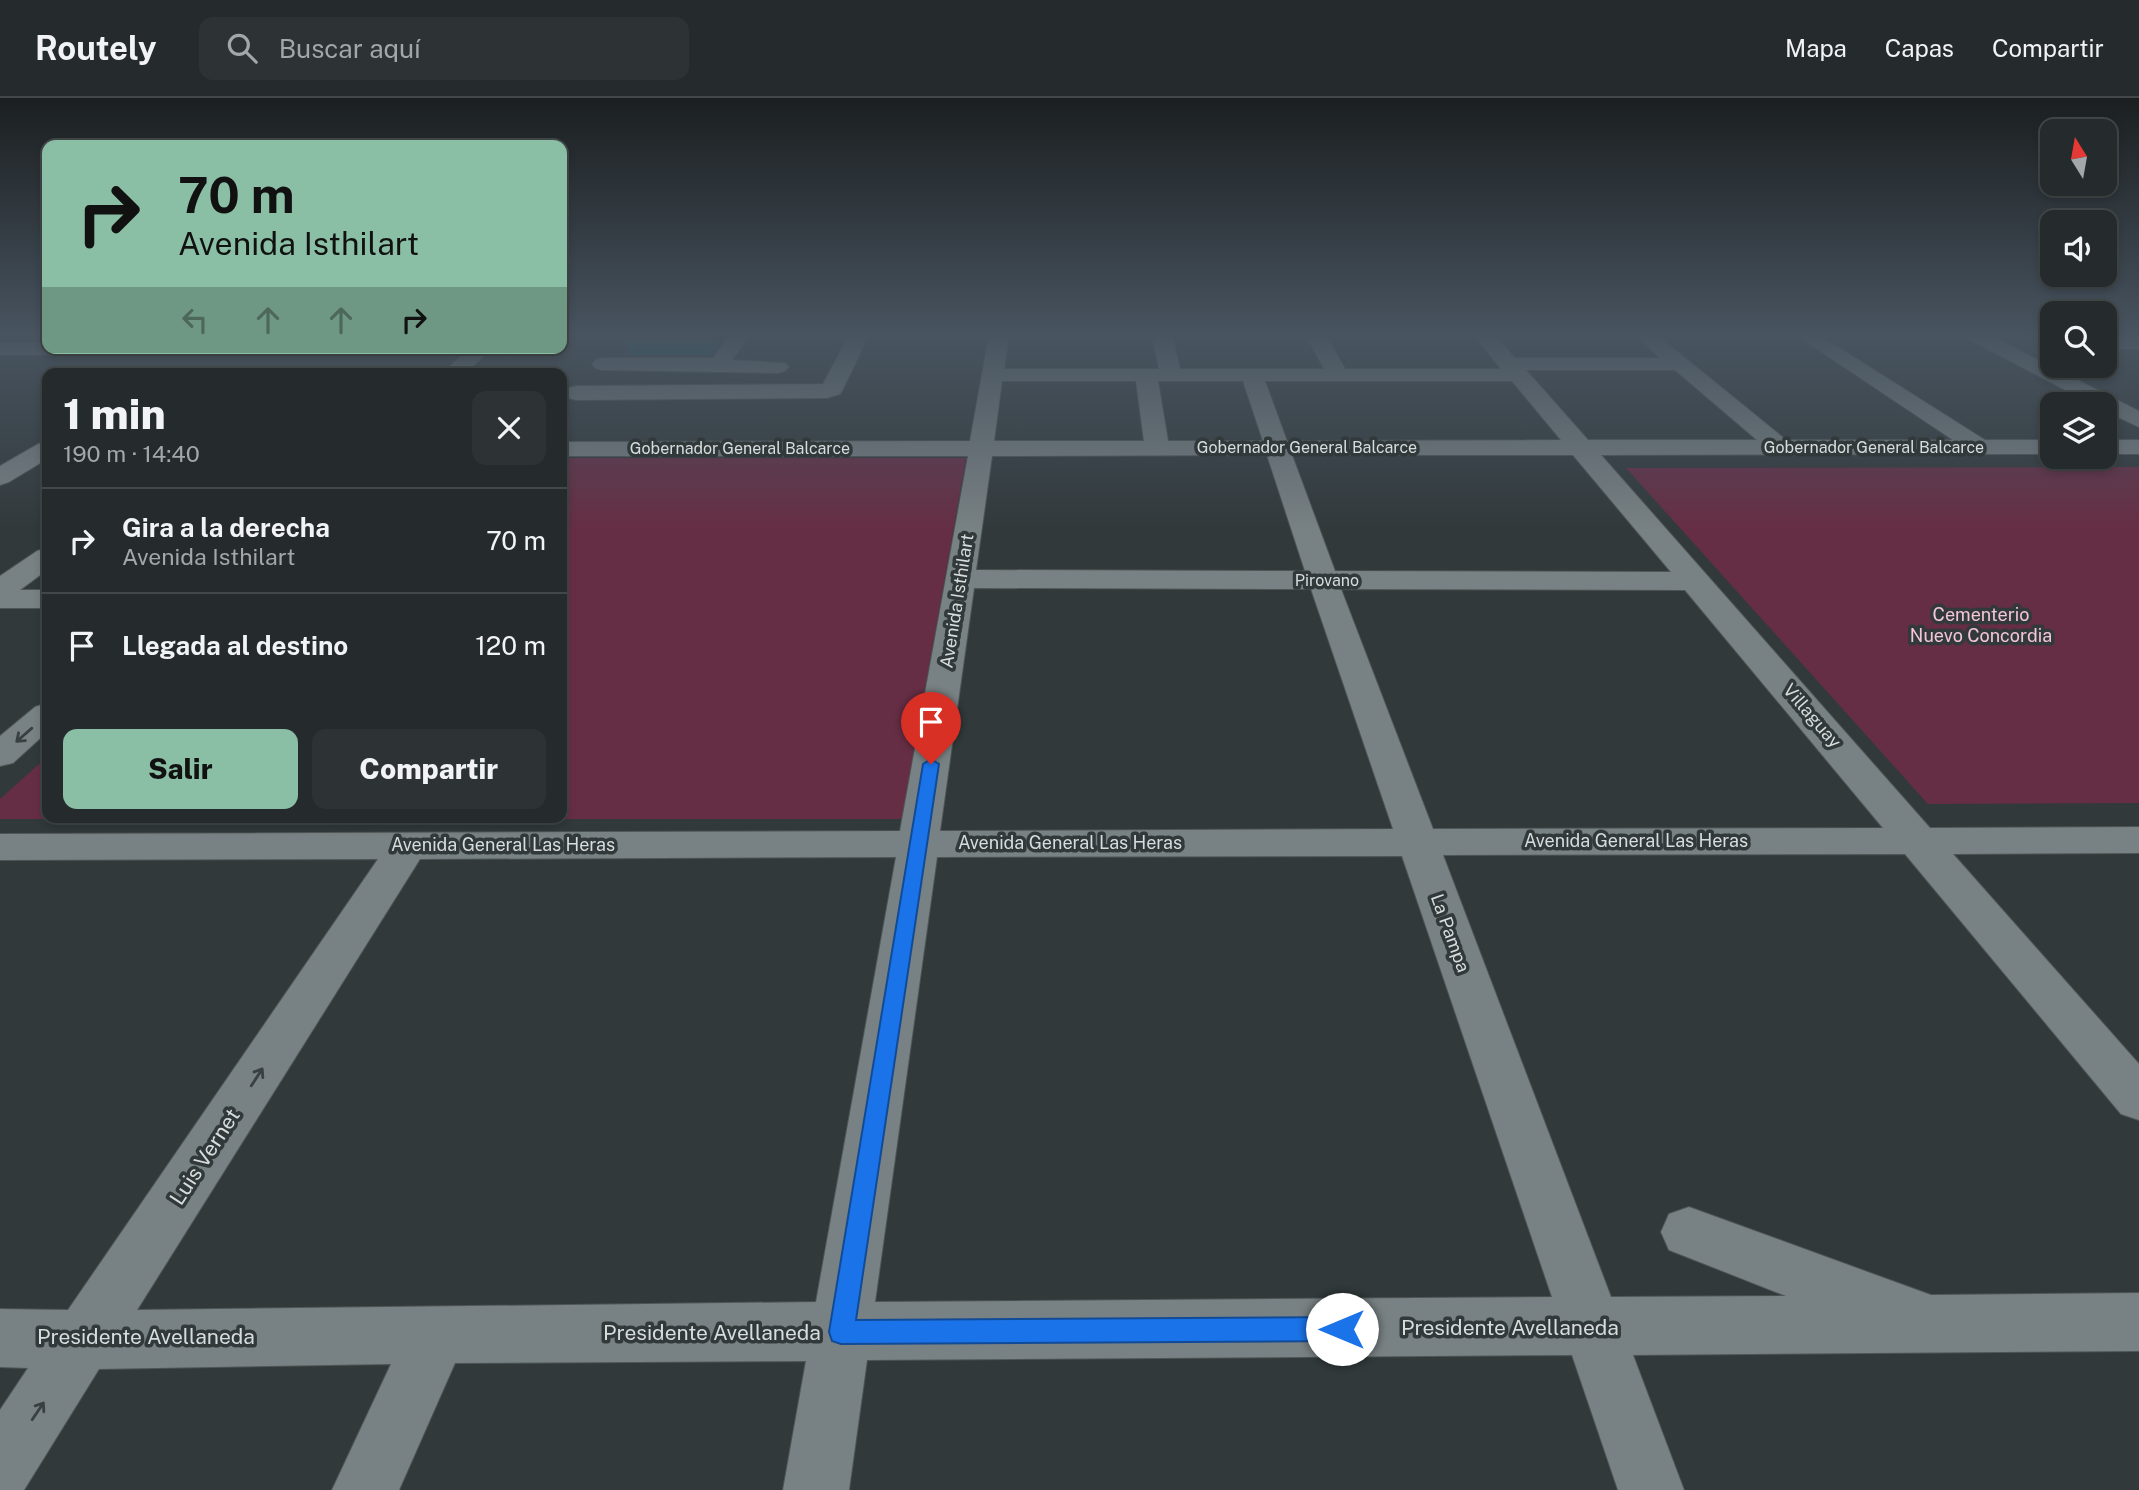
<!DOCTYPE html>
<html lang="es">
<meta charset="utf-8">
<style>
body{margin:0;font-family:"Public Sans",sans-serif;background:#2d3334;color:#f1f3f6;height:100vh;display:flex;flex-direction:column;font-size:26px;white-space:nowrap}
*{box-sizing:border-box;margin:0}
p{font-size:23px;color:#a3a7a9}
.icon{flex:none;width:38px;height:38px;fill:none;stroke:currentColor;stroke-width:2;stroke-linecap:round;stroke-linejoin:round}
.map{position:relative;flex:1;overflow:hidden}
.panel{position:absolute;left:42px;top:270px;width:525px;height:455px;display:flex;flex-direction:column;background:#252b2c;border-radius:14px;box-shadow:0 4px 10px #0003,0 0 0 2px #424748}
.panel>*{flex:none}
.guide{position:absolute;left:42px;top:42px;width:525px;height:214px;border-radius:14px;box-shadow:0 4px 10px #0003,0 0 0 2px #424748;background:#8abfa5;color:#111;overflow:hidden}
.needle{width:46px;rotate:349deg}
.tools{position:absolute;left:2040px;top:21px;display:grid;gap:14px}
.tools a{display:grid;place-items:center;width:77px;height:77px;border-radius:14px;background:#252b2c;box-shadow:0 4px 10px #0003,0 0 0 2px #424748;font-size:35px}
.pin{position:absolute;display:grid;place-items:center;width:60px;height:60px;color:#fff;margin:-72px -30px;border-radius:50% 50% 50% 0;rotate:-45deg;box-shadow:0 0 7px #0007}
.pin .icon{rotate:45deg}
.me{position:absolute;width:77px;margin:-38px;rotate:270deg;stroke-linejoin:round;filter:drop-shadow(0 0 5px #0008)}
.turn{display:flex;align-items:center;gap:24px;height:147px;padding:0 21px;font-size:32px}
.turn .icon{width:91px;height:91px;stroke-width:2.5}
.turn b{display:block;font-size:49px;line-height:60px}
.lanes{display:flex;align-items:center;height:66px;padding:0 21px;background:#0003;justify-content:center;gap:35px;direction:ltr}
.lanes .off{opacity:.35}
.round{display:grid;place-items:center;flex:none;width:74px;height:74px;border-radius:14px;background:#2d3334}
.head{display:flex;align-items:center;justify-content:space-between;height:119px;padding:0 21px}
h1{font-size:42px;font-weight:800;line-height:52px}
.action{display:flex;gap:14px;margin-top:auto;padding:14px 21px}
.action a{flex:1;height:80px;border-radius:14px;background:#8abfa5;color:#111;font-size:28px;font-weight:800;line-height:80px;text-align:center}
.action a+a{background:#2d3334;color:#f1f3f6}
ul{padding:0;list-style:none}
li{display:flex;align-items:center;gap:21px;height:105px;padding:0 21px;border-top:2px solid #424748}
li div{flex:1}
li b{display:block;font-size:26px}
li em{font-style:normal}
header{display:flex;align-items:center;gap:42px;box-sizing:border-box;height:98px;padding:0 35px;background:#252b2c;border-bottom:2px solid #424748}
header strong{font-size:33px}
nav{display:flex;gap:38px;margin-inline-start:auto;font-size:24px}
.search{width:490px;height:63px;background:#2d3334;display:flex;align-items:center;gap:18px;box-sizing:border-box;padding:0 24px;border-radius:14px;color:#a3a7a9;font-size:26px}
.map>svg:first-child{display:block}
.green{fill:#662e45}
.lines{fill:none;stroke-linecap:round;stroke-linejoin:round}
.minor-casing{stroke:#4e5556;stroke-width:2}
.minor{fill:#788183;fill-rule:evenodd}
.wall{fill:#065e72}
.shaded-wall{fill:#054c5c}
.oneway{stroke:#384042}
.route{fill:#1a73e8;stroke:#114b97;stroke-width:2}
.labels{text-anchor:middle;stroke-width:7;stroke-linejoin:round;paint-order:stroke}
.far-street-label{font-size:16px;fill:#d7dcdd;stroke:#31393b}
.street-label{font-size:18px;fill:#d7dcdd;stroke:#31393b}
.park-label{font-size:18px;fill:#f4c6d5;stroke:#31393b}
.near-street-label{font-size:21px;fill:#d7dcdd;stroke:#31393b}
</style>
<header>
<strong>Routely</strong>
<div class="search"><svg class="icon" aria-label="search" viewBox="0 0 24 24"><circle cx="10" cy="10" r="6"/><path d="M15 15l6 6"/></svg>Buscar aquí</div>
<nav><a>Mapa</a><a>Capas</a><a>Compartir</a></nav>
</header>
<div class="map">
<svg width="2139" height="1392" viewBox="0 0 2139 1392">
<rect width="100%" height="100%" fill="#31393b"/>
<path class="green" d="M 562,360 L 966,360 L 902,721 L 0,721 L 0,701 L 47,659 L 47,719 L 562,719 Z
M 2139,369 L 2139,705 L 1928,706 L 1626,370 Z"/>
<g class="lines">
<g class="minor-casing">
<path id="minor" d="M 730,237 L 750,237 L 732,262 L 785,265 L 789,269 L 785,273 L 778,275 L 602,272 L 595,270 L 592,266 L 595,262 L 602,260 L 713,260 Z
M 849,237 L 869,237 L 843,291 L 840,296 L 827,300 L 576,302 L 568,300 L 565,295 L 568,290 L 576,288 L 823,286 Z
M 989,237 L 1009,237 L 1004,271 L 1159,271 L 1152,237 L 1172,237 L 1180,271 L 1324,271 L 1306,237 L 1326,237 L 1345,271 L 1501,271 L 1474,237 L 1494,237 L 1515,260 L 1660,260 L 1635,237 L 1657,237 L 1786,342 L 1953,342 L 1796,237 L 1819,237 L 1985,342 L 2053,342 L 2053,356 L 1601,357 L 1930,730 L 2139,729 L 2139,755 L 1953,756 L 2139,966 L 2139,1022 L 2121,1016 L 1905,756 L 1443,757 L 1611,1199 L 1786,1198 L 1669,1152 L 1661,1134 L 1669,1116 L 1689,1109 L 1931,1197 L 2139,1195 L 2139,1253 L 1633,1257 L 1684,1392 L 1618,1392 L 1572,1257 L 867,1262 L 849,1392 L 783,1392 L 806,1263 L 455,1265 L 399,1392 L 332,1392 L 391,1266 L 99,1271 L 24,1392 L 0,1392 L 0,1312 L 28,1270 L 0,1269 L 0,1211 L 68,1212 L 378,761 L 0,762 L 0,736 L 900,733 L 968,358 L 562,358 L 562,344 L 970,343 ZM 1526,272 L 1675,272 L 1757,342 L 1588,342 ZM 1002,283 L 1136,283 L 1144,343 L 994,343 ZM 1158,283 L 1243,283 L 1263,343 L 1168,343 ZM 1265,283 L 1512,283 L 1561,342 L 1287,343 ZM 1267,357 L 1305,473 L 976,472 L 992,358 ZM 1292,357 L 1573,357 L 1671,474 L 1335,473 ZM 974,490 L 1311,491 L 1393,731 L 940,733 ZM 1341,491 L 1685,492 L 1883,730 L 1433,731 ZM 1402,758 L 1552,1199 L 875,1204 L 937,759 ZM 896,759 L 816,1204 L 137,1212 L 420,761 Z
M 1965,237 L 1989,237 L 2139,313 L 2139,329 L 2105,313 L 2105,306 L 2092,306 L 1968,241 Z
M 2105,239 L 2139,239 L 2139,251 L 2105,251 Z
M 0,245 L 47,245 L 47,250 L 227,251 L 224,255 L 217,257 L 0,257 Z
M 469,250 L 492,250 L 466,275 L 443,275 Z
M 2105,342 L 2139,342 L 2139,356 L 2105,356 Z
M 47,344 L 47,361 L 9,384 L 0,387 L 0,368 L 38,346 Z
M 47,450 L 47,472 L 20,492 L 47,492 L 47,510 L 0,510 L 0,478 L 37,453 Z
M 47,605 L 47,634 L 13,665 L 0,668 L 0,638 L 35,609 Z"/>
</g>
<use href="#minor" class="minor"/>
</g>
<path class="wall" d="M 624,237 L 728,237 L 712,257 L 629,257 Z"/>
<path class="shaded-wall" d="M 708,237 L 728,237 L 712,257 Z"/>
<defs><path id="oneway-shaft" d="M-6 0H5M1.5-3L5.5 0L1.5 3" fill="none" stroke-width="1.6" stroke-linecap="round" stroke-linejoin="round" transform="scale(1.75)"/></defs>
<g class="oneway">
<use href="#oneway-shaft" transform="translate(24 637) rotate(139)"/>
<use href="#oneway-shaft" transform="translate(257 979) rotate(-57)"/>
<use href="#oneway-shaft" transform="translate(38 1313) rotate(-56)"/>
</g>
<linearGradient id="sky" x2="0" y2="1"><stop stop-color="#1b1f20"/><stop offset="0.55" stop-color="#485460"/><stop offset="1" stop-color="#485460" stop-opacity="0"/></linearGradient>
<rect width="2139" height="432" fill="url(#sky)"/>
<path class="route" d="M 931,661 L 939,666 L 856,1222 L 1342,1219 L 1350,1222 L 1354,1231 L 1350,1239 L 1342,1243 L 841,1246 L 832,1243 L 829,1234 L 923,666 Z"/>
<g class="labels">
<g class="far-street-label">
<text x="1307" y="355">Gobernador General Balcarce</text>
<text x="1874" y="355">Gobernador General Balcarce</text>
<text x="740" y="356">Gobernador General Balcarce</text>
<text x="1327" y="488">Pirovano</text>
</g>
<g class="street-label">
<text transform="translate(957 503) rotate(-81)" y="6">Avenida Isthilart</text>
<text transform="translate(1812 618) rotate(49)" y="6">Villaguay</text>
<text x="1636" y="749">Avenida General Las Heras</text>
<text x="1070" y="751">Avenida General Las Heras</text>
<text x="503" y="753">Avenida General Las Heras</text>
<text transform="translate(1450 835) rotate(70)" y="6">La Pampa</text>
</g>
<g class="park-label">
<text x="1981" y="523">Cementerio<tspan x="1981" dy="21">Nuevo Concordia</tspan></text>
</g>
<g class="near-street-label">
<text transform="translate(205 1059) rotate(-57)" y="7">Luis Vernet</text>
<text x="1510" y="1237">Presidente Avellaneda</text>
<text x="712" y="1242">Presidente Avellaneda</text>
<text x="146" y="1246">Presidente Avellaneda</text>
</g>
</g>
</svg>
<div class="tools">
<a><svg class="needle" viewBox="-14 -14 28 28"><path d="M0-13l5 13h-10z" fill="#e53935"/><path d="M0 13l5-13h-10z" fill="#a3a7a9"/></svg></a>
<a><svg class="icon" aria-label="sound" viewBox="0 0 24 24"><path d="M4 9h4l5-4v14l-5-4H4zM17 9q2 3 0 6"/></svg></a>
<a><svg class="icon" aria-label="search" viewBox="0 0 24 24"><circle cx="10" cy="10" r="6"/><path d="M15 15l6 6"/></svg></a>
<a><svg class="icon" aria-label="layers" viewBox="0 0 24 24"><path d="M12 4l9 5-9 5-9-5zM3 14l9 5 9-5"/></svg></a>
</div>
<div class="pin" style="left:931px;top:666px;background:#d93025"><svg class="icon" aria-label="arrive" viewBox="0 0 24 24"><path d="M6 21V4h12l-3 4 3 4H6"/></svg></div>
<svg class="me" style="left:1342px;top:1231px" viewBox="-20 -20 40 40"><circle r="19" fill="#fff"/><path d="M0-13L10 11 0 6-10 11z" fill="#1a73e8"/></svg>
<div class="guide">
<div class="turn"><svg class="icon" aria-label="right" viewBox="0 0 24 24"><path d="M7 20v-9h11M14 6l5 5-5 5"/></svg><div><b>70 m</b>Avenida Isthilart</div></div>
<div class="lanes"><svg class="icon off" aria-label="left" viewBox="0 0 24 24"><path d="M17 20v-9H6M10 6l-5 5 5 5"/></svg><svg class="icon off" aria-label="ahead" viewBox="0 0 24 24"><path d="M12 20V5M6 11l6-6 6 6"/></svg><svg class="icon off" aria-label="ahead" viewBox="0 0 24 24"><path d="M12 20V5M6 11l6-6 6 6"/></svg><svg class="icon" aria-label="right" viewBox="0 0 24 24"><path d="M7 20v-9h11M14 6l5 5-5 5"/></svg></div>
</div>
<section class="panel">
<div class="head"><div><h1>1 min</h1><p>190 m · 14:40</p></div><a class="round"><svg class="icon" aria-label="close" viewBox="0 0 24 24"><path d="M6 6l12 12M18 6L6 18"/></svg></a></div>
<ul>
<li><svg class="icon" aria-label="right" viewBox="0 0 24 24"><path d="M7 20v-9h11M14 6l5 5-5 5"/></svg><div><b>Gira a la derecha</b><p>Avenida Isthilart</p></div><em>70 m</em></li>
<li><svg class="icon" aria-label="arrive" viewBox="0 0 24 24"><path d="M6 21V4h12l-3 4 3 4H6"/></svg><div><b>Llegada al destino</b></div><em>120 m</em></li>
</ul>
<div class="action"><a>Salir</a><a>Compartir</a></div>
</section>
</div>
